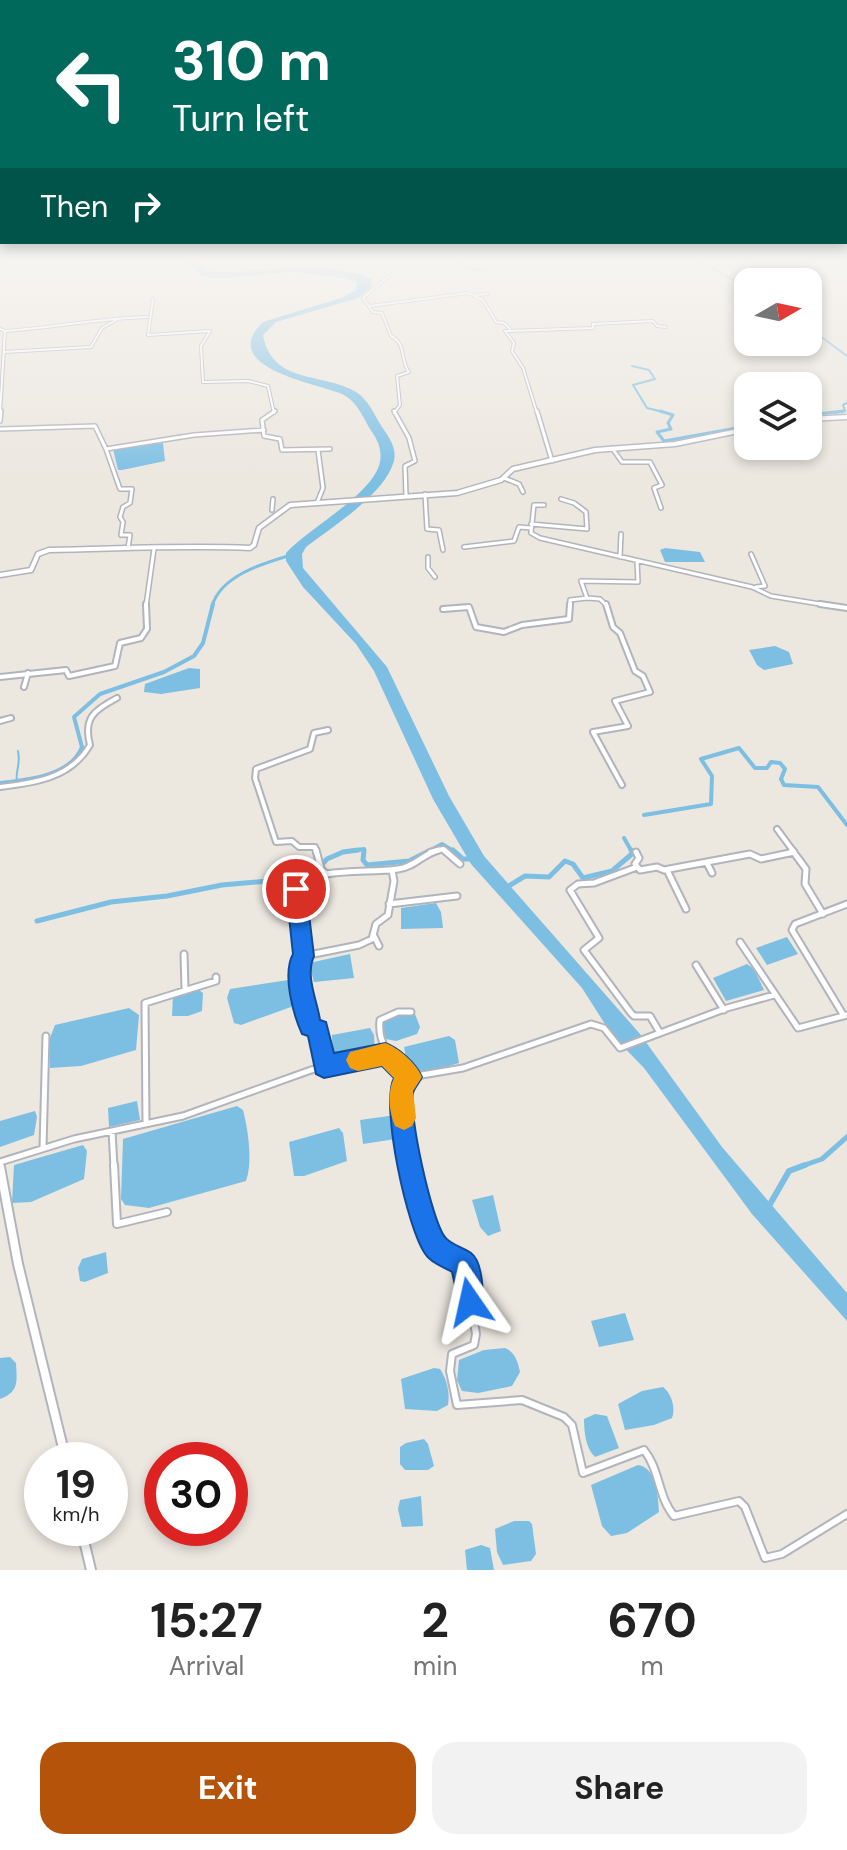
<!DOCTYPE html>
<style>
body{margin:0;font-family:"DM Sans",sans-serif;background:#f2f2f2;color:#222;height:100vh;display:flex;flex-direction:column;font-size:30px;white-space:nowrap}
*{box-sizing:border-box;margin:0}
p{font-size:26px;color:#767676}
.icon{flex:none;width:44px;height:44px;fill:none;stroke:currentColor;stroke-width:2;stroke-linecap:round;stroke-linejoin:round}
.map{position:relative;height:1570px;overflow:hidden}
.panel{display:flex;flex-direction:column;background:#fff;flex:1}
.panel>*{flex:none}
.banner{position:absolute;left:0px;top:0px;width:848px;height:244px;box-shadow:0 4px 12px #0003;background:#00695c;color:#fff;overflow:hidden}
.needle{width:52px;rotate:81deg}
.fabs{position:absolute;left:734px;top:268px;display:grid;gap:16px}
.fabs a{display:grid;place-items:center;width:88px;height:88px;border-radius:16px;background:#fff;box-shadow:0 4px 12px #0003;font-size:40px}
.speed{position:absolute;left:24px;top:1442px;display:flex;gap:16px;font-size:40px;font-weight:700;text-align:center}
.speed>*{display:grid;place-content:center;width:104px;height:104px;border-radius:50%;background:#fff;box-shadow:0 4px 12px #0003;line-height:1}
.speed small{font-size:20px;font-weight:400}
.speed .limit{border:12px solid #d22;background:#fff;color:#111}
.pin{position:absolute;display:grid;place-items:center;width:68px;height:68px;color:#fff;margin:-34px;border:4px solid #fff;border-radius:50%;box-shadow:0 2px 8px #0007}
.me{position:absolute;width:88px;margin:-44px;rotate:349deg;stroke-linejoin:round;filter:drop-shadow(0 0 6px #0008)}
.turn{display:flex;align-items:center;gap:28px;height:168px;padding:0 40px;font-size:36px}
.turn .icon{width:104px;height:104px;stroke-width:2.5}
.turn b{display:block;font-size:56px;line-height:68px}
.then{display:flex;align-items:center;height:76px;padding:0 40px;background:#0003;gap:16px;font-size:30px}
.eta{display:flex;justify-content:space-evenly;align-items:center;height:136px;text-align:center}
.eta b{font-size:48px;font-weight:700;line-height:56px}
.button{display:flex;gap:16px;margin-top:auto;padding:16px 40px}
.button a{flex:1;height:92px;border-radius:24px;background:#b45309;color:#fff;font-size:32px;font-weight:700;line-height:92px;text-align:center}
.button a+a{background:#f2f2f2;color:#222}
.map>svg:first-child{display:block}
.water{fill:#7dbfe3}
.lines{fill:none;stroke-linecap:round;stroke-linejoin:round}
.stream{stroke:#7dbfe3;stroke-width:2}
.canal-far4{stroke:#7dbfe3;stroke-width:2}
.canal-far3{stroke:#7dbfe3;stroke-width:3}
.canal-far2{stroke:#7dbfe3;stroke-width:4}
.canal-far1{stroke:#7dbfe3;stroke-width:5}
.canal{stroke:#7dbfe3;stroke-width:6}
.minor-far4-casing{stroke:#b2b4bd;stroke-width:4}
.minor-far3-casing{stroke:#b2b4bd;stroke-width:6}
.minor-far2-casing{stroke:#b2b4bd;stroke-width:8}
.minor-far1-casing{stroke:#b2b4bd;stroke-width:9}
.minor-casing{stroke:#b2b4bd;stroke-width:10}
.tertiary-casing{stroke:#b2b4bd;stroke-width:12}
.secondary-casing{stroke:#b2b4bd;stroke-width:7}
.minor-far4{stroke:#fff;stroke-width:2}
.minor-far3{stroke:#fff;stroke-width:3}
.minor-far2{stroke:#fff;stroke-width:4}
.minor-far1{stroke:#fff;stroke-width:5}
.minor{stroke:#fff;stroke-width:6}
.tertiary{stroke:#fff;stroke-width:8}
.secondary{stroke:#fff;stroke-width:4}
.route{fill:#1a73e8;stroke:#114b97;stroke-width:2}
.slow{fill:#f59e0b}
</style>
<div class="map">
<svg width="847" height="1570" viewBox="0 0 847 1570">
<rect width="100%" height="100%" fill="#ece7df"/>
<path class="water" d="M 184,262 L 196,262 L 207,271 C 263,276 317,256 372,279 L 371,288 L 358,298 L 276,322 L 263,335 C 272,385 323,372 356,392 C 368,399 375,416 382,427 C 389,437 397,448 394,461 C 385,494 332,527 306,547 L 302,554 L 303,568 L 387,667 L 449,796 L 484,856 L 640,1034 L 722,1147 L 847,1293 L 847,1321 L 752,1214 L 644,1068 L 612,1035 L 582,988 L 471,864 L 433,799 L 374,671 L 356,644 L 303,587 L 286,561 L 286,553 C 309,528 368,497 379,466 C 383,453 379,442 372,432 C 363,418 358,402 342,394 C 320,384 215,368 263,322 L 341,298 L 356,290 L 357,282 L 341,277 L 293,272 L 222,278 L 203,276 Z
M 163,443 L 165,461 L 122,470 L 118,470 L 113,449 Z
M 665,548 L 700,552 L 705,562 L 665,562 L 660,550 Z
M 775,646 L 789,652 L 793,664 L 764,670 L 757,665 L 749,650 Z
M 189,668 L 200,669 L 200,688 L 161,694 L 144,692 L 145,684 Z
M 436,903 L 441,912 L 443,928 L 401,929 L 401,908 Z
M 787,937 L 798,954 L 767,965 L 756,948 Z
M 350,954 L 354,978 L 314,982 L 309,963 Z
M 747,964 L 754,969 L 764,990 L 726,1001 L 713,978 Z
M 288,980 L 294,992 L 291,1007 L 241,1025 L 234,1023 L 227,998 L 230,989 Z
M 198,989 L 203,993 L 202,1011 L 188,1016 L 172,1016 L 173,995 Z
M 129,1008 L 139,1015 L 136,1050 L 81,1066 L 50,1068 L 50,1038 L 55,1025 Z
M 415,1014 L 420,1027 L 417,1034 L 396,1041 L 386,1039 L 382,1024 C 390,1015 403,1014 415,1014 Z
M 370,1028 L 374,1035 L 375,1053 L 333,1060 L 332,1035 Z
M 449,1036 L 455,1040 L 459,1063 L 429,1072 L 409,1072 L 404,1047 Z
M 137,1101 L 140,1120 L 109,1127 L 108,1108 Z
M 237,1106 L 243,1110 C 248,1129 253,1162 246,1181 L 149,1208 L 125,1205 L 121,1199 L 123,1139 Z
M 35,1111 L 37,1117 L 34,1135 L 0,1147 L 0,1121 Z
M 396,1115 L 402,1138 L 363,1144 L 360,1120 Z
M 339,1128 L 343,1133 L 347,1161 L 304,1176 L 294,1176 L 289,1142 Z
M 83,1145 L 87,1151 L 84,1179 L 31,1202 L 12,1203 L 14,1165 Z
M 493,1195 L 501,1231 L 488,1236 L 480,1227 L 472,1200 Z
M 106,1252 L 108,1273 L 85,1282 L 80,1281 L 78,1268 L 82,1259 Z
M 625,1313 L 634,1340 L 599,1347 L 591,1321 Z
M 505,1348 C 515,1352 518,1362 520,1372 L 512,1386 L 478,1393 L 462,1391 L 457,1380 L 459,1360 L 484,1350 Z
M 10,1357 L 16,1363 C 17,1382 19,1392 0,1399 L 0,1358 Z
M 434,1368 L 440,1369 C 447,1380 450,1392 448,1405 L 437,1411 L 405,1409 L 401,1379 Z
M 663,1387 C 671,1393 676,1407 672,1418 L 654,1425 L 625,1430 L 618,1404 L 642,1391 Z
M 595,1414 L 607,1416 L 619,1448 L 595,1457 C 586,1449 584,1432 584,1419 Z
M 424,1439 L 428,1444 L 434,1466 L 428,1470 L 405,1470 L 400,1464 L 400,1447 L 406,1443 Z
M 638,1465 C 657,1468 658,1496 659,1512 L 627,1533 L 611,1536 L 602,1526 L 591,1485 Z
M 421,1496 L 423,1526 L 402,1527 L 398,1509 L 400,1500 Z
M 514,1521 L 529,1521 L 532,1524 L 536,1554 L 531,1561 L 503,1565 L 497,1552 L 495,1529 Z
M 481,1545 L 490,1548 L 494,1570 L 467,1570 L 465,1550 Z"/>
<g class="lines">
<path class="stream" d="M 17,781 C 15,770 21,766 18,751"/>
<path class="canal-far4" d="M 461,262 L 464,267 L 485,271
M 701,262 L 748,288
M 808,327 L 847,356
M 632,366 L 649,370 L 655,379 L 633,385 L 647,408 L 667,413
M 835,413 L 845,411 L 843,405 L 847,403"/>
<path class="canal-far3" d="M 660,411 L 673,415 L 668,423 L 671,429 L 657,432 L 664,441 L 748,426
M 808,415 L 844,411
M 212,606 C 221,576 261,564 288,556"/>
<path class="canal-far2" d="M 0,783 C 27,780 71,776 82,747 L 74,717 L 100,694 L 164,672 L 194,656 L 203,643 L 213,604
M 644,815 L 711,804 L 712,776 L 701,759 L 739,748 L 755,768 L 767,768 L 771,762 L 780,763 L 785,769 L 781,779 L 784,785 L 818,787 L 847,825
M 624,838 L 632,852
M 344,852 L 364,849 L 364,852
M 427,852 L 442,844 L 455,852"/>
<path class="canal-far1" d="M 364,850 L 363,860 L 367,865 L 409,861 L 431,850
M 453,850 L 463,859 L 470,859
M 507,887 L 525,876 L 549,877 L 565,861 L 573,864 L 583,878 L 612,871 L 633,853 L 631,850
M 37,921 L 111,902 L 167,896 L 222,885 L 290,879 L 317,870 L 327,859 L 343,852 L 358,850
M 799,1167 L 822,1159 L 847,1137"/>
<path class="canal" d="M 769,1206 L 789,1171 L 805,1165"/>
<g class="minor-far4-casing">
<path id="minor-far4" d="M 368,262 L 391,274 L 363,298 L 373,312 L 382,313 L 391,336 C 407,344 400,361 409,372 L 397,376 L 400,405 L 394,413
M 453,262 L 457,267
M 475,295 L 487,294
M 153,299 L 148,335 L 210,331 L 201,346 L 203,382 L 248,381 L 268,386 L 274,413
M 370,306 L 468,293 L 483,300 L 496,322 L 504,323 L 510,329
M 0,329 L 5,331 L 0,413
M 5,331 C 53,328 100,318 148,317
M 4,352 L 91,347 L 102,328 L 120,318
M 537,413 L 523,368 L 512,351 L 514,343 L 505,331 L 593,328 L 593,324 L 653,321 L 657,326 L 666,327"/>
</g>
<g class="minor-far3-casing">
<path id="minor-far3" d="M 275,411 L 262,420 L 264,436 L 280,439 L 282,450 L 330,449
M 394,411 L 409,438 L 415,461 L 405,466 L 406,495
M 537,411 L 552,461
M 0,421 L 1,411
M 0,429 L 95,426 L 106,449
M 612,448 L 622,462 L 650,462 L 662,485 L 654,488 L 661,508
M 504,478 L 519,484 L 523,492
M 425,494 L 427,529 L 439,530 L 443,550
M 317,503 L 323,488 L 318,450
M 544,505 L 534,505 L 531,533 L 540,538 L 752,587 L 771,596 L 832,606
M 272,510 L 273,499
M 531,524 L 587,529 L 586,512 L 574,503 L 561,499
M 464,547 L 514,541 L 519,527 L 531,528
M 128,548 L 130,535 L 121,535 L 123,522 L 120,517 L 123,507 L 130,503 L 132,489 L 120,489 L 106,449 L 194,435 L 264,430
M 751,554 L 765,586 L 756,587
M 428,557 L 428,568 L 435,577
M 620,557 L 621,534
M 587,598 L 600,599 L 607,606
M 146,606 L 154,549
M 570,606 L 570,600 L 587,598 L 581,581 L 638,582 L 637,561"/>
</g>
<g class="minor-far2-casing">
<path id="minor-far2" d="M 606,604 L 613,627 L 620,633 L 635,671 L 643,676 L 650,692 L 615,701 L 628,726 L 593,732 L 622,785
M 820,604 L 847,608
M 443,609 L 469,607 L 476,627 L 504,632 L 522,625 L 569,619 L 570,604
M 0,677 L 66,670 L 69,676 L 115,666 L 120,643 L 141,638 L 147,629 L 146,604
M 24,687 L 28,673
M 0,721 L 11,718
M 0,787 C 35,783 71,778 90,745 C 83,718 94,710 117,698
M 777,829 L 794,852
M 316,852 L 315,847 L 299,847 L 292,841 L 276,842 L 255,778 L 256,769 L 310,749 L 314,733 L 328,730
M 430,852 L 443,849 L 446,852"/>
</g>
<g class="minor-far1-casing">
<path id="minor-far1" d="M 316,850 L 321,869 L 326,874 C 351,870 375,872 398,869 C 415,867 424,853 439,850
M 444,850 L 460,864
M 792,850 L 806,869 L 805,884 L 823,914
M 636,852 L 639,858 L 635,864 L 640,870 L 657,867 L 664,870 L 750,854 L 761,859 L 794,852
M 707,863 L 712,873
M 637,867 L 594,883 L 578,884 L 570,890 L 599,938 L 584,950 L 631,1013 L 634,1016 L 650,1016 L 660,1033
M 667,870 L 686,909
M 296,889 L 304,956 L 300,961 L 304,1009 L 308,1011 L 310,1026 L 318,1030 L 324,1066
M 389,904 L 457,896
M 374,936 L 379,946
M 740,942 L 798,1028 L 847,1015
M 184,954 L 185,989
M 304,956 L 359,945 L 372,939 L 376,924 L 388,915 L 394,881 L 392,870
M 696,965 L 724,1010
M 411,1012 L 398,1012 L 380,1020 C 377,1046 393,1059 410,1077 L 463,1068 L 591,1024 L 604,1028 L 620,1048 L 727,1008 L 774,995
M 844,1016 L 792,930 L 795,924 L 847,904
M 410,1077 L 401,1091 L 410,1167
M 146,1123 L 145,1003 L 216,981 L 216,977
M 112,1131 L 114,1167
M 43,1147 L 46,1036
M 0,1162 L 74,1139 L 183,1116 L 311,1070 L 385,1054"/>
</g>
<g class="minor-casing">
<path id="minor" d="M 114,1165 L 117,1224 L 167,1212
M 410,1165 L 432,1243 L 464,1264 L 476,1334 L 474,1345 L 452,1354 L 450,1371 L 457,1405 L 522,1400 L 564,1417 L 572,1425 L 583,1473 L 644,1450 C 660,1470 658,1497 674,1516 L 739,1501 L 745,1507 L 765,1558 L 782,1554 L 847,1514"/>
</g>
<g class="tertiary-casing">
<path id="tertiary" d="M 0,1167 L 18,1264 L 66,1460
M 81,1528 L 91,1570"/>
</g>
<g class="secondary-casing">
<path id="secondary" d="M 808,419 L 847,417
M 0,575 L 31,570 L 38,554 L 49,550 C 116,549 183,545 250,548 L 254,545 L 259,528 L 290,505 L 457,493 L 501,480 L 513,469 L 595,450 L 675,444 L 748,429"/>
</g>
<use href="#minor-far4" class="minor-far4"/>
<use href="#minor-far3" class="minor-far3"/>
<use href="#minor-far2" class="minor-far2"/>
<use href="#minor-far1" class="minor-far1"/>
<use href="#minor" class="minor"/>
<use href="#tertiary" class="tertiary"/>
<use href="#secondary" class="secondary"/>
</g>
<linearGradient id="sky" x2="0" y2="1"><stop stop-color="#7db8e6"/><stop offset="0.54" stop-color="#f6f4f1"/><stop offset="1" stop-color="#f6f4f1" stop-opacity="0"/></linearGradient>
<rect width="847" height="482" fill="url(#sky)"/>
<path class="route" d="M 296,880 L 303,883 L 306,889 L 314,956 C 305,976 317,1000 320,1020 L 326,1022 L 334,1053 L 385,1043 C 399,1048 416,1063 422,1077 C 420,1082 414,1088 413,1093 C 408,1112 432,1222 445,1237 C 451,1245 463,1247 471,1253 C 483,1262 485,1298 480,1311 L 470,1315 L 461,1311 L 452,1272 C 444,1267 431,1263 426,1255 C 407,1230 380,1104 394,1078 L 382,1066 L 324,1078 L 316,1074 L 308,1036 L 302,1034 C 293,1014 282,974 293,954 L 286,889 L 289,883 Z"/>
<path class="slow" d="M 385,1043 C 399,1048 416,1063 422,1077 L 413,1091 L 416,1118 L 412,1126 L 404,1130 L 395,1126 C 389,1112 387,1092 394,1078 L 382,1066 L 358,1071 L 350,1068 L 346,1060 L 350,1052 Z"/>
</svg>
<div class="fabs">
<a><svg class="needle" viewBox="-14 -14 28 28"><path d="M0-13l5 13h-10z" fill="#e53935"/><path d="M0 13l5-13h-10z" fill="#767676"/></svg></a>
<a><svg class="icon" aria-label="layers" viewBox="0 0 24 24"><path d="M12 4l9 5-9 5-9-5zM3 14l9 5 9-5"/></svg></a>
</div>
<div class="speed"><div>19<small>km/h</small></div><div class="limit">30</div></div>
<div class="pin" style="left:296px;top:889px;background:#d93025"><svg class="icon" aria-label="arrive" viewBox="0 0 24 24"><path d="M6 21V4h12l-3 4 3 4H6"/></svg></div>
<svg class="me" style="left:470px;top:1302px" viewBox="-20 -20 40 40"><path d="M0-17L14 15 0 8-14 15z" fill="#1a73e8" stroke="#fff" stroke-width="4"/></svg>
<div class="banner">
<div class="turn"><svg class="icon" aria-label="left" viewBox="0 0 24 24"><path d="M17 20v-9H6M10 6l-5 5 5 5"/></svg><div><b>310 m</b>Turn left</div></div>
<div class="then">Then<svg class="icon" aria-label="right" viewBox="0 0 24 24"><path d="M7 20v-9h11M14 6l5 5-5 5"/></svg></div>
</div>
</div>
<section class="panel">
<div class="eta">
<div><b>15:27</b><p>Arrival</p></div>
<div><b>2</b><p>min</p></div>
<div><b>670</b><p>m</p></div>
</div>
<div class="button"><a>Exit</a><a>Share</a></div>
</section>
